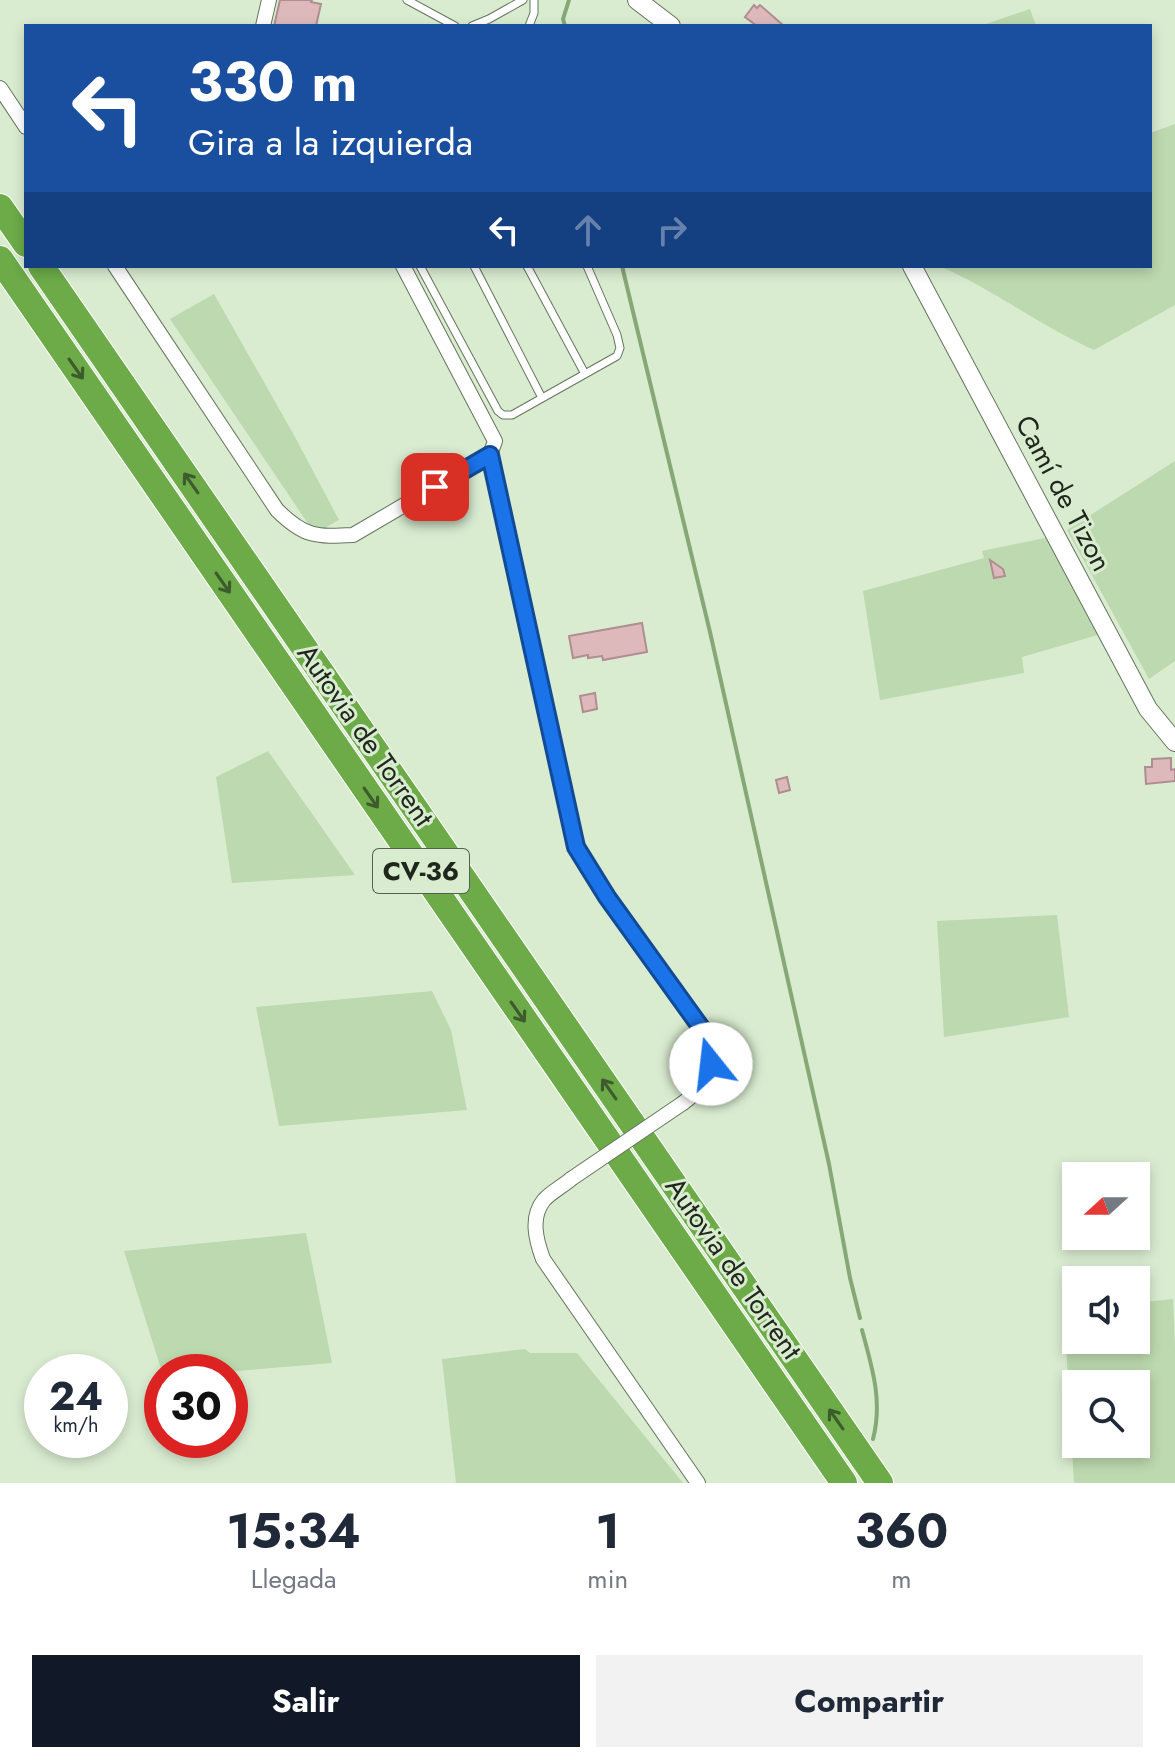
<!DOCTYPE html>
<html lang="es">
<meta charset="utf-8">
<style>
body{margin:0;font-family:Jost,sans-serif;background:#f2f2f3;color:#1f2937;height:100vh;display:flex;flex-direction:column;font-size:30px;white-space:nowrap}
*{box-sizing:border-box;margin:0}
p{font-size:26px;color:#747a83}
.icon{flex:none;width:44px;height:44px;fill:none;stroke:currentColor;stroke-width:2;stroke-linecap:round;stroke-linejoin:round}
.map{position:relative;height:1483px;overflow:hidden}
.details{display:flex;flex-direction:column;background:#fff;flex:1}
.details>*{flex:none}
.banner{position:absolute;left:24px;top:24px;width:1128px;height:244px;border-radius:0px;box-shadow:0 4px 12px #0003;background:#1a4fa0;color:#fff;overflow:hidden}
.needle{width:52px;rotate:249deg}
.fabs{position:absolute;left:1062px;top:1162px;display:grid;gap:16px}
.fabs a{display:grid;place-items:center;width:88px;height:88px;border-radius:0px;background:#fff;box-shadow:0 4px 12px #0003;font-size:40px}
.speed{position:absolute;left:24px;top:1354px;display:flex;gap:16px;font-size:40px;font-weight:700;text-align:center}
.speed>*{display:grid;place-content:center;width:104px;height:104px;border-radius:50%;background:#fff;box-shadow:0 4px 12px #0003;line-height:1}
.speed small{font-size:20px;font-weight:400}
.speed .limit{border:12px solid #d22;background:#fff;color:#111}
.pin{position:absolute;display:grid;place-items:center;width:68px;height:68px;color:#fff;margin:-34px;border-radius:16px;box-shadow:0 4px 12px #0006}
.me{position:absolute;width:88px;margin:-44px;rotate:344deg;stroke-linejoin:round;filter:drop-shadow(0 0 6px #0008)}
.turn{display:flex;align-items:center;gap:28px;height:168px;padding:0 32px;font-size:36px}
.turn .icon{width:104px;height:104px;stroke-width:2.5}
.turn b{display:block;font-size:56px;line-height:68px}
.lanes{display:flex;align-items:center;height:76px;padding:0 32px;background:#0003;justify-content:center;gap:40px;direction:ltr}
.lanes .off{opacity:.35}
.eta{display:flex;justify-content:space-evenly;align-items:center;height:136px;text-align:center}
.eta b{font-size:48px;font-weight:700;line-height:56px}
.button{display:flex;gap:16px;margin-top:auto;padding:16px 32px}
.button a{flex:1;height:92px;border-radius:0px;background:#111827;color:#fff;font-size:32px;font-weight:700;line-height:92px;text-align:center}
.button a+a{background:#f2f2f3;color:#1f2937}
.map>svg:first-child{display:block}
.green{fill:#bcd9af;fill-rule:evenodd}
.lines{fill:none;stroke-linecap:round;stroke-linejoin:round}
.stream{stroke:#86a776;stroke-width:4}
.building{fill:#ddb9bb;stroke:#af8d90;stroke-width:2}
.service-casing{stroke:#65755d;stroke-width:9}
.minor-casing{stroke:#65755d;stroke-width:16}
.tertiary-casing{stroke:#65755d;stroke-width:20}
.motorway-casing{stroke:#fff;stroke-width:28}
.service{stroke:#fff;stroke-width:7}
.minor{stroke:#fff;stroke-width:14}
.tertiary{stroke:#fff;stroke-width:18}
.motorway{stroke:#6cab48;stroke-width:26}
.minor-bridge-casing{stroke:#65755d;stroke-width:16;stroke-linecap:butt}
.minor-bridge{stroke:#fff;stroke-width:14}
.oneway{stroke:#3e5b2e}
.route-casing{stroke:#114b97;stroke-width:20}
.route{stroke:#1a73e8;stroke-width:14}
.labels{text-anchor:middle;stroke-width:6;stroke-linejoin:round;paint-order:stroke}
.shield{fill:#d9ecd0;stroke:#576152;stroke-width:2}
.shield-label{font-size:26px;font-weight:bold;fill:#1f261c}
.street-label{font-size:28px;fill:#1f261c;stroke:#d9ecd0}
</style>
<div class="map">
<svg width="1175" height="1483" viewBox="0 0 1175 1483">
<rect width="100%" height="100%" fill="#d9ecd0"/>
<path class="green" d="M 1030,9 L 1036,26 L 980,26 Z
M 1175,124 L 1175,305 L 1094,350 C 1040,326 993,289 939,266 L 1150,266 L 1150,133 Z
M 214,294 L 295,437 L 339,520 L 321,530 L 311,528 L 170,319 Z
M 1175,461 L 1175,661 L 1149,679 L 1067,530 Z
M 1050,537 L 1101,634 L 1022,657 L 1024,673 L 880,700 L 863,591 L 984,558 L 982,551 Z
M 268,751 L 355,875 L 232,883 L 216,777 Z
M 1057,915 L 1069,1017 L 944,1037 L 937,921 Z
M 432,991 L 451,1030 L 467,1110 L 279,1126 L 256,1007 Z
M 306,1233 L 332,1363 L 226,1372 L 162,1372 L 124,1251 Z
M 1173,1299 L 1175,1348 L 1175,1483 L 1074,1483 L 1064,1310 L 1076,1309 L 1076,1340 L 1136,1340 L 1136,1303 ZM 1076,1384 L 1136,1384 L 1136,1444 L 1076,1444 Z
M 525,1349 L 530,1353 L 577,1353 L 683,1483 L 456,1483 L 442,1359 Z"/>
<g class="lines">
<path class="stream" d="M 565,26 L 563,19 L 569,0
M 622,266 L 710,632 L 829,1164 L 850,1278 L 860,1318
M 862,1330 C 872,1367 883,1401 873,1439"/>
</g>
<path class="building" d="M 280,0 L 312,0 L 311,2 L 321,4 L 316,26 L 274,26 Z
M 754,5 L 757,8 L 760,5 L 784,26 L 757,26 L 745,17 Z
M 990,560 L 1003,569 L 1005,576 L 994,578 Z
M 642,623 L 647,652 L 603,660 L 602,656 L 588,658 L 588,655 L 573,658 L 569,636 Z
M 595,693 L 597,709 L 583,712 L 580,696 Z
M 1171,758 L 1171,770 L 1175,769 L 1175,781 L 1146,784 L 1145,767 L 1152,767 L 1152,759 Z
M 787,777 L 790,790 L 779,793 L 776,780 Z"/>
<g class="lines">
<g class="service-casing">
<path id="service" d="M 407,0 L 455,26
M 472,26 L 489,19 L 523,0
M 529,26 L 534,13 L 534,0
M 420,266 L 498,411 L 503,415 L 512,415 L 617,356 L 620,348 L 617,335 L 587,266
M 474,266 L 542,398
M 527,266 L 585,374"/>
</g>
<g class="minor-casing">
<path id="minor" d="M 263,26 L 269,0
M 0,88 L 26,127
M 115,266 L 277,510 C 304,537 316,537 353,535 L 490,455
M 403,266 L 495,441 L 490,455 L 576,847 L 607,897 L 702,1029 C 716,1063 714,1080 683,1103
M 571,1179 C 563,1186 551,1192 544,1200 C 530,1217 536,1240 543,1259 L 698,1483"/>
</g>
<g class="tertiary-casing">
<path id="tertiary" d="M 637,0 L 671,26
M 912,266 L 1148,709 L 1175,742"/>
</g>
<g class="motorway-casing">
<path id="motorway" d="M 0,207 L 26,244
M 0,259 L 844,1483
M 41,266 L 880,1483"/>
</g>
<use href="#service" class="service"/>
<use href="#minor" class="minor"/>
<use href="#tertiary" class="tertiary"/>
<use href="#motorway" class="motorway"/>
<g class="minor-bridge-casing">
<path id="minor-bridge" d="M 571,1179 L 683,1103"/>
</g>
<use href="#minor-bridge" class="minor-bridge"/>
</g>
<defs><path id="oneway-shaft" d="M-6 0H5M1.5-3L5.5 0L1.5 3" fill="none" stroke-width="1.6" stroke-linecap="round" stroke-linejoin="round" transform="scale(2)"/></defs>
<g class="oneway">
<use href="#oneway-shaft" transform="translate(76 369) rotate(55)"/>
<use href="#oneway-shaft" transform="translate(191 483) rotate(-125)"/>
<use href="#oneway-shaft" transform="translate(223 583) rotate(55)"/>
<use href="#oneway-shaft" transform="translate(371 798) rotate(55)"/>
<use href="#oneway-shaft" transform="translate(518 1012) rotate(55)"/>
<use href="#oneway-shaft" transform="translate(609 1089) rotate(-125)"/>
<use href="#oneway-shaft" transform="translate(836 1419) rotate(-125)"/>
</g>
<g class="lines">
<g class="route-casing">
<path id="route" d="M 435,487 L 490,455 L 576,847 L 607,897 L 702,1029 L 710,1047 L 711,1064"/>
</g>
<use href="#route" class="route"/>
</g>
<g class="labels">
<rect class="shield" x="373" y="849" width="96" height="44" rx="6"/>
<g class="shield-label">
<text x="421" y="880">CV-36</text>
</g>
<g class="street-label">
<text transform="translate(1064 493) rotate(62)" y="10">Camí de Tizon</text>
<text transform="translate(366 735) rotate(55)" y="10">Autovia de Torrent</text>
<text transform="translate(734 1268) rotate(55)" y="10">Autovia de Torrent</text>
</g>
</g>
</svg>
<div class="fabs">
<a><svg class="needle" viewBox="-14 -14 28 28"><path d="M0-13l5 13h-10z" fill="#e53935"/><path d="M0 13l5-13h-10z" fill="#747a83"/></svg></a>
<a><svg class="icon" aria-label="sound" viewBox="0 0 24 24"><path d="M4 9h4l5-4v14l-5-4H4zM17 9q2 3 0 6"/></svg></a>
<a><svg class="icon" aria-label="search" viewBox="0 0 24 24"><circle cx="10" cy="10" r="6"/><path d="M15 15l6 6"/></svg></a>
</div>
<div class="speed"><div>24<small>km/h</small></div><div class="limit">30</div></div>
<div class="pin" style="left:435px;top:487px;background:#d93025"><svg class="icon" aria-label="arrive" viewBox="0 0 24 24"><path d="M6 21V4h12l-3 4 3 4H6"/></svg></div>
<svg class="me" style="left:711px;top:1064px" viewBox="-20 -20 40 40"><circle r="19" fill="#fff"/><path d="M0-13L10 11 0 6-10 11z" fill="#1a73e8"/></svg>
<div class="banner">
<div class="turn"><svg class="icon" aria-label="left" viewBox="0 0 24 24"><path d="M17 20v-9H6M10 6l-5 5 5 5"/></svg><div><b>330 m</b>Gira a la izquierda</div></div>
<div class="lanes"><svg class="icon" aria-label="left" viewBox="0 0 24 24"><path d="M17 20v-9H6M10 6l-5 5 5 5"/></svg><svg class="icon off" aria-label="ahead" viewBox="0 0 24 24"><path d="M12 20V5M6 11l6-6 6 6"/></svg><svg class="icon off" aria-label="right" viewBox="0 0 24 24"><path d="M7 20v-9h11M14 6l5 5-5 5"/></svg></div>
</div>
</div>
<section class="details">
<div class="eta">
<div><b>15:34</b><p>Llegada</p></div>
<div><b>1</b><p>min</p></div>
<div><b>360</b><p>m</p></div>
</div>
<div class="button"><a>Salir</a><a>Compartir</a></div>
</section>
